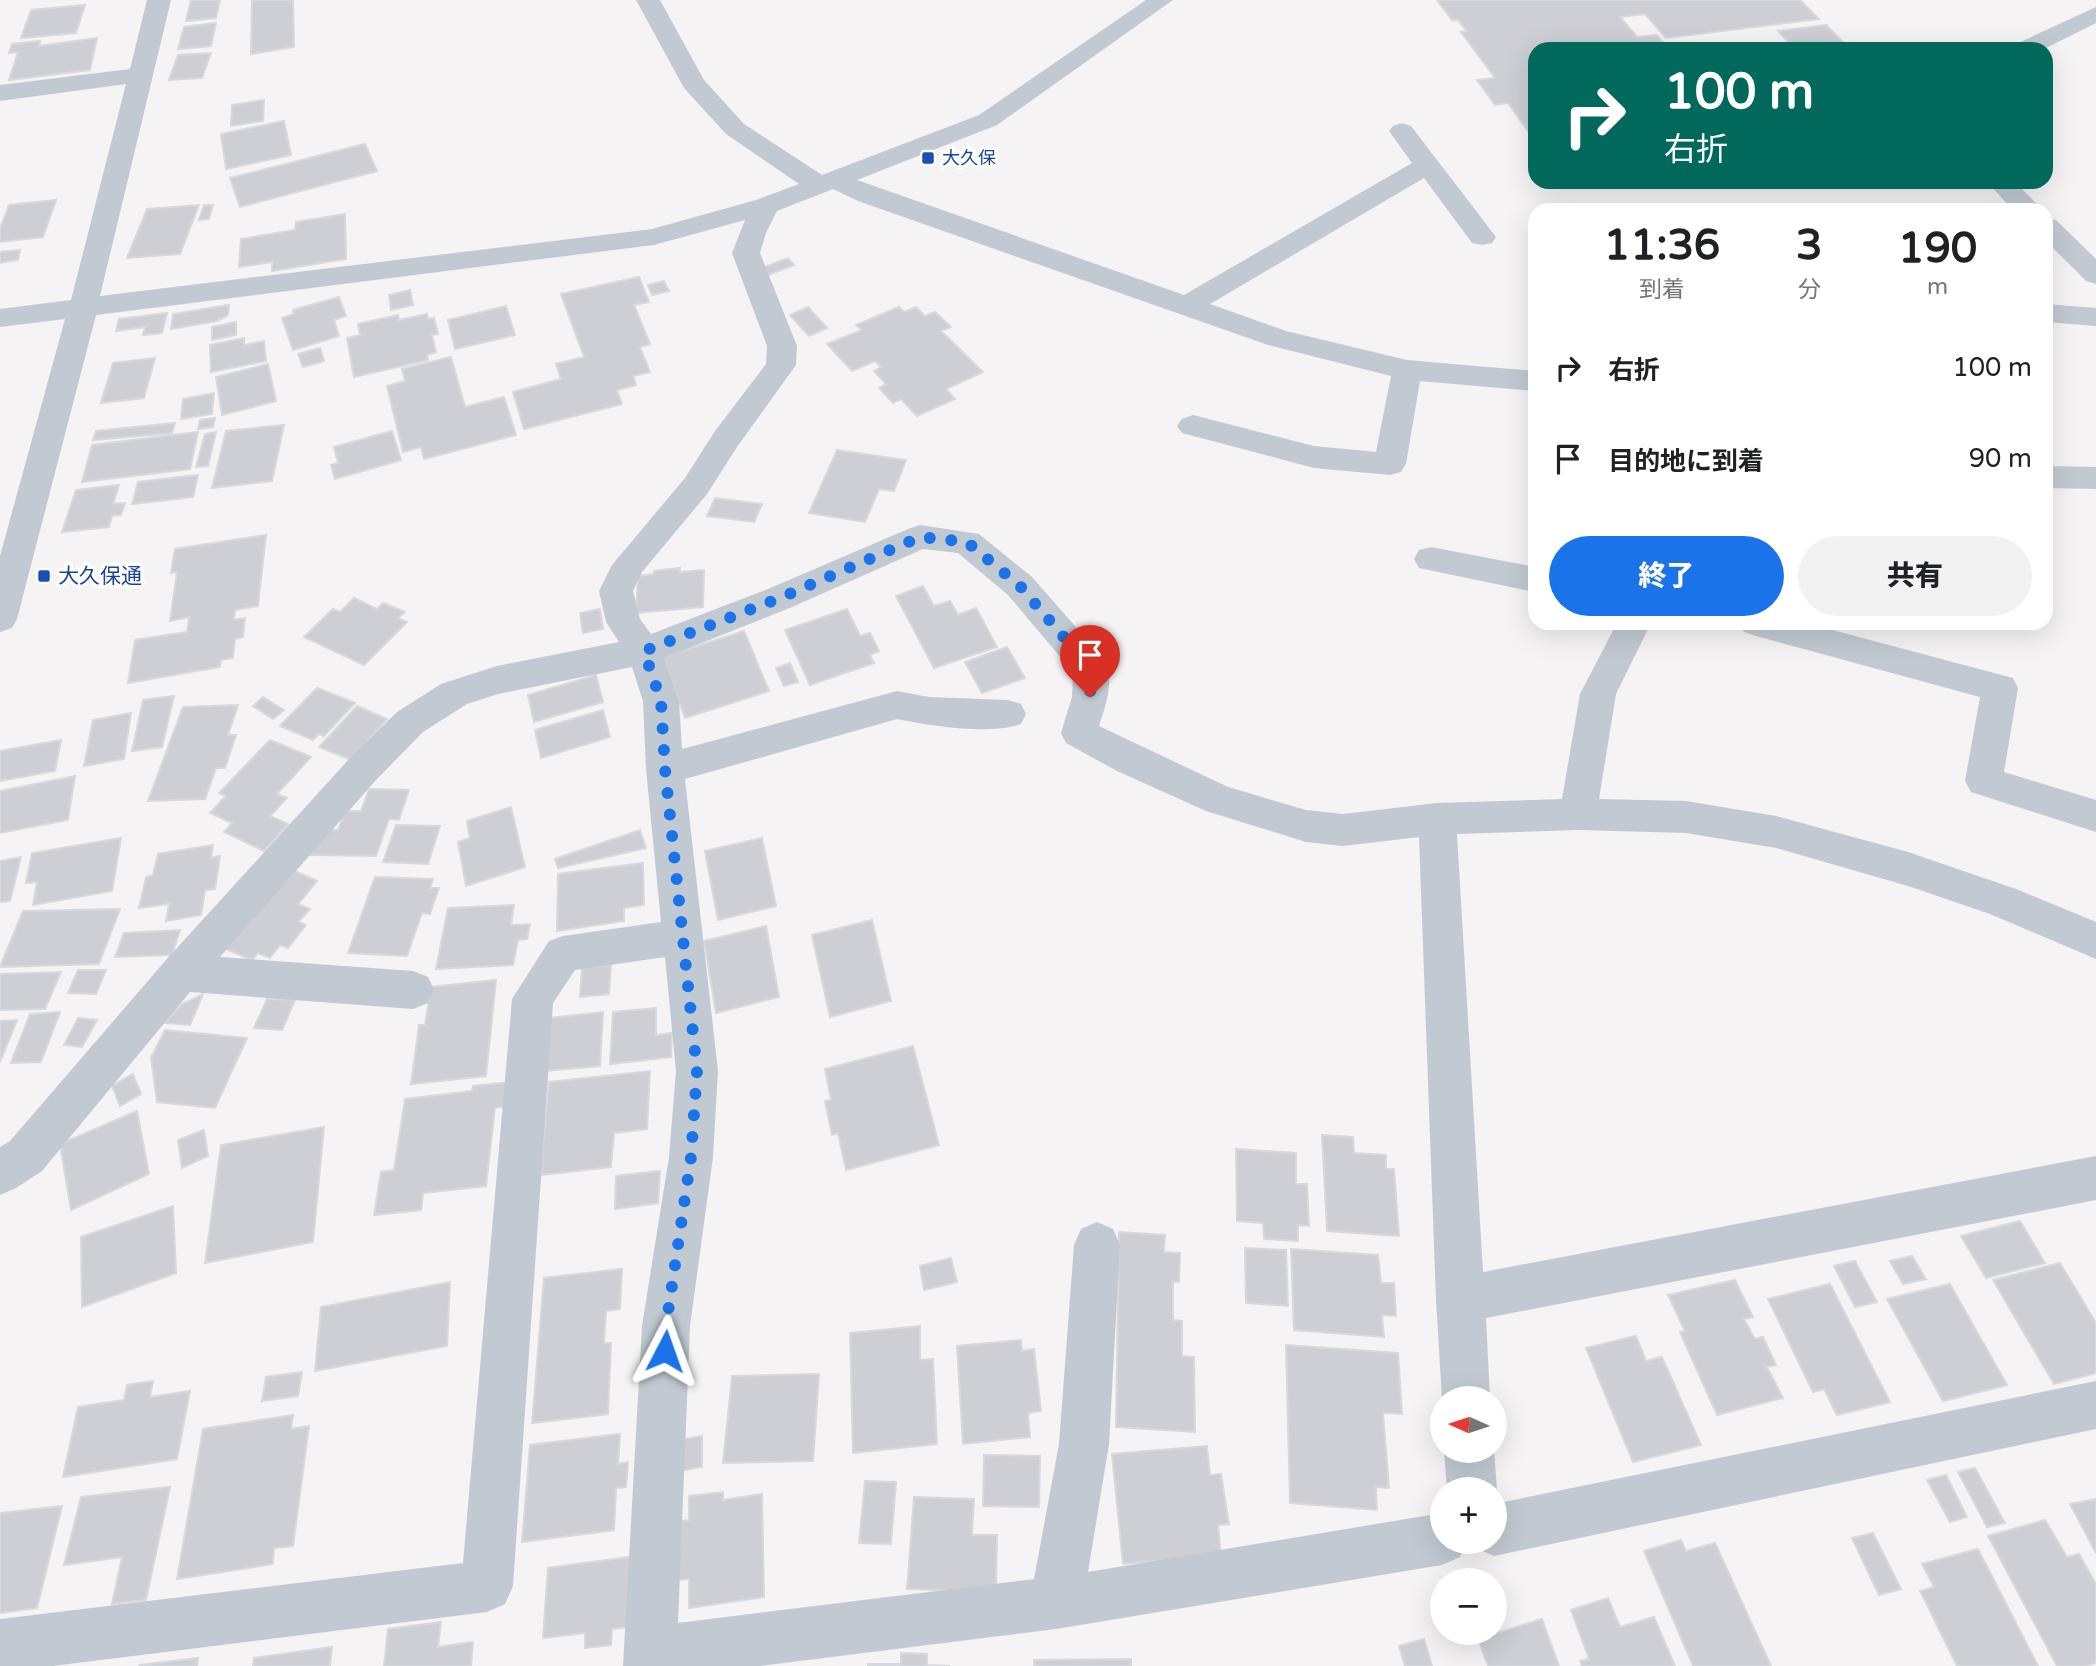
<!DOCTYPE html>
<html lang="ja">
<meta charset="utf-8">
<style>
body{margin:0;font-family:"Varela Round","Noto Sans JP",sans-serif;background:#f2f2f2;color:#202124;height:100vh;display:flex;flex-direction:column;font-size:26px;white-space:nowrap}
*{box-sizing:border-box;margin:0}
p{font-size:23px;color:#757577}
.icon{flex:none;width:38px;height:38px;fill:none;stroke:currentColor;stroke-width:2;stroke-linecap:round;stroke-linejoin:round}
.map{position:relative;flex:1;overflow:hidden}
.sheet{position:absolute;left:1528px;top:203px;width:525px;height:427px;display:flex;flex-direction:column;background:#fff;border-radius:21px;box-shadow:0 7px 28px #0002}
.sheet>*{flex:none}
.guide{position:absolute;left:1528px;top:42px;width:525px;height:147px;border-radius:21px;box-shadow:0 7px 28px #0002;background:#00695c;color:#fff;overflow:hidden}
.needle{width:46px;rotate:273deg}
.buttons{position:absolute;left:1430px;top:1386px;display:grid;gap:14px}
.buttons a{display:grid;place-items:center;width:77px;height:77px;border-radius:50%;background:#fff;box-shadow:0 7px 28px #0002;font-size:35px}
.pin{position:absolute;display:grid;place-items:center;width:60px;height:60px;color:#fff;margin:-72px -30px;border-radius:50% 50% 50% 0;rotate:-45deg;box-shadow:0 0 7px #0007}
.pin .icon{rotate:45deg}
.me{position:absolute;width:77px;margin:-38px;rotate:4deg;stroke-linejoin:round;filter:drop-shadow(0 0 5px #0008)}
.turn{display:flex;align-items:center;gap:24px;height:147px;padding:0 21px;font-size:32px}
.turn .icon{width:91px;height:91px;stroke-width:2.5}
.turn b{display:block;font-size:49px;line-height:60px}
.eta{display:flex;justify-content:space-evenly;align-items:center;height:119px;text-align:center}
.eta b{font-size:42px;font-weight:800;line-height:49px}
.cta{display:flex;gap:14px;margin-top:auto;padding:14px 21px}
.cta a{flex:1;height:80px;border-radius:42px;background:#1a73e8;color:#fff;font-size:28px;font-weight:800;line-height:80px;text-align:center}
.cta a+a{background:#f2f2f2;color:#202124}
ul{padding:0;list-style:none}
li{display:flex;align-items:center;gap:21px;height:91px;padding:0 21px}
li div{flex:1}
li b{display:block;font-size:26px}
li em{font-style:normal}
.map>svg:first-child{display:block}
.building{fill:#cdcfd5;stroke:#d7d9de;stroke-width:2}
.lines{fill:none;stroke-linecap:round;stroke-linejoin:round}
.minor{fill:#c1cad2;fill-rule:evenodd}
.route{stroke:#1a73e8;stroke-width:12;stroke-dasharray:0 21.6}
.transit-dot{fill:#1a4fb4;stroke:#fff;stroke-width:2.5}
.labels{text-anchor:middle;stroke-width:7;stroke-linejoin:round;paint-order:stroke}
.far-transit-label{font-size:18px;fill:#164399;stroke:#fff;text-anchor:start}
.transit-label{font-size:21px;fill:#164399;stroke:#fff;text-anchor:start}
</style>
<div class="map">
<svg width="2096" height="1666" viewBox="0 0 2096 1666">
<rect width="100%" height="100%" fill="#f5f3f3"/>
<path class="building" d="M 191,0 L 220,0 L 216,18 L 186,21 Z
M 252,0 L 293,0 L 294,47 L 251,54 Z
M 1437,0 L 1800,0 L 1819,19 L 1666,38 L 1645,14 L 1620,17 L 1637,37 L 1657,35 L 1669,49 L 1535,49 L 1535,141 L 1508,103 L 1495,105 L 1477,80 L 1495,78 L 1461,32 L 1467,31 L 1458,20 L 1452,20 Z
M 85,5 L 76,33 L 21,38 L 31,10 Z
M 216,23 L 211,46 L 178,49 L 184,27 Z
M 1826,25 L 1850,49 L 1795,49 L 1778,31 Z
M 97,38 L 90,70 L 9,80 L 18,52 L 9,53 L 12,44 L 40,41 L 39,46 Z
M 211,53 L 202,78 L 169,80 L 178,55 Z
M 264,100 L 263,121 L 231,126 L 232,105 Z
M 284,121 L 291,155 L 226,169 L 221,134 Z
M 365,144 L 377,171 L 240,207 L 230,178 Z
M 56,200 L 43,237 L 0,242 L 0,229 L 9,205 Z
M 199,205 L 180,254 L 127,258 L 147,209 Z
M 204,205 L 213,205 L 209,219 L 199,220 Z
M 345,214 L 346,259 L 272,271 L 272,262 L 239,267 L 241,239 L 295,230 L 296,222 Z
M 20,250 L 18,260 L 0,263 L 0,252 Z
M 788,258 L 794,265 L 768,275 L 762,268 Z
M 639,277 L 649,302 L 634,305 L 650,344 L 640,347 L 650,372 L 633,376 L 636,385 L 617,390 L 622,404 L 524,429 L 513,392 L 561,379 L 556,364 L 584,357 L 561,294 Z
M 664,281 L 669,291 L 652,295 L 648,285 Z
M 410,290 L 413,305 L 391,310 L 389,295 Z
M 339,297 L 346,316 L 334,320 L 339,336 L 293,350 L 282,318 L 294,314 L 293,310 Z
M 229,305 L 228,315 L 217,321 L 171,329 L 173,314 Z
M 506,306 L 515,335 L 455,349 L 448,320 Z
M 808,307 L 827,328 L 809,336 L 790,315 Z
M 899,307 L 904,312 L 916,307 L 925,316 L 935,312 L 951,327 L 941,331 L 983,372 L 946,389 L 955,399 L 917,416 L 901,399 L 893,403 L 879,388 L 886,384 L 874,371 L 881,367 L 875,361 L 852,371 L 827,344 L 862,330 L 856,325 Z
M 167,313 L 162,333 L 143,335 L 145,327 L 116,331 L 119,319 Z
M 427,314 L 428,319 L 434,318 L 438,334 L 432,335 L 436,352 L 427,355 L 428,360 L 354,377 L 347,338 L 360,335 L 358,324 L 398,315 L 399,320 Z
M 236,322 L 236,335 L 212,340 L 212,327 Z
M 244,338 L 244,345 L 264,341 L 266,361 L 211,372 L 210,345 Z
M 320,348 L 324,361 L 303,367 L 298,354 Z
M 451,357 L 465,407 L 504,397 L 516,435 L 424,459 L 421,447 L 403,452 L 387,386 L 405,381 L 402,369 Z
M 155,358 L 144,398 L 101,403 L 113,363 Z
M 268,364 L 276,401 L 222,415 L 216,377 Z
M 214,393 L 212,414 L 181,419 L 183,399 Z
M 215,418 L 213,427 L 198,429 L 200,420 Z
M 175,423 L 172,433 L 93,440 L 96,431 Z
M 284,425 L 272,481 L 212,488 L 226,431 Z
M 392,431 L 401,460 L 335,479 L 331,465 L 338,463 L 334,447 Z
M 198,432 L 190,469 L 82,482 L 92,445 Z
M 216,432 L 208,466 L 196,467 L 205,434 Z
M 837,450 L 906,460 L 894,491 L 879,489 L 865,522 L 809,513 Z
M 198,475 L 193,497 L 132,504 L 138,482 Z
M 119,485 L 113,504 L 125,503 L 121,515 L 112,516 L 109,527 L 62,532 L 76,490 Z
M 715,498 L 762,504 L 754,522 L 707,516 Z
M 266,535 L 258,606 L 235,610 L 234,620 L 245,618 L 243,637 L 235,639 L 233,658 L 221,660 L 220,667 L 128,683 L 135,640 L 187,632 L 189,617 L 170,621 L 177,572 L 171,573 L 175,549 Z
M 680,568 L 679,572 L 704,570 L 703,607 L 636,613 L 638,576 L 654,574 L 654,571 Z
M 923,586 L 934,606 L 950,601 L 958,615 L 976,608 L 997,647 L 934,668 L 896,596 Z
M 354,598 L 377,609 L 383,603 L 405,612 L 398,618 L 407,622 L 364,665 L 304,637 L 333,609 L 340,612 Z
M 600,609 L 603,629 L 583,633 L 580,613 Z
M 847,609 L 860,636 L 870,633 L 879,651 L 870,655 L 874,663 L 810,685 L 785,630 Z
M 744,631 L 769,691 L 685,718 L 663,657 Z
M 1007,647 L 1025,678 L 982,693 L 965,662 Z
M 790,663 L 798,682 L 784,686 L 776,668 Z
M 596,675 L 603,702 L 534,722 L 528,695 Z
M 317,688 L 355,703 L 324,736 L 319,734 L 313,740 L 280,726 Z
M 174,696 L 162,747 L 132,751 L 143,700 Z
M 263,697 L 284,710 L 273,719 L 253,706 Z
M 238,705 L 228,735 L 236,735 L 225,768 L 216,768 L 205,799 L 148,801 L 183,707 Z
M 357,706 L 387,719 L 351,760 L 319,747 Z
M 603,710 L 610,737 L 541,758 L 535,730 Z
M 131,713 L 124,759 L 84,766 L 93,720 Z
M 61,740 L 55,771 L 0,781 L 0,751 Z
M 270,740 L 311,757 L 277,794 L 287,798 L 270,816 L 288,824 L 264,851 L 224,832 L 232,823 L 210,813 L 226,796 L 219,793 Z
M 75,776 L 68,820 L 0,833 L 0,791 Z
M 369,789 L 409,790 L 399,820 L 389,819 L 376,856 L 311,855 L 320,829 L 338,830 L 345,811 L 361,811 Z
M 511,807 L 525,867 L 466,886 L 458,842 L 470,838 L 467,821 Z
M 396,825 L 440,826 L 428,864 L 383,862 Z
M 640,830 L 646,848 L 558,868 L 555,859 Z
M 121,838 L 112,891 L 33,905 L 37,882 L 26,883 L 32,853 Z
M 762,838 L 776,906 L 718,920 L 705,851 Z
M 213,845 L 211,858 L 220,856 L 215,889 L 205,890 L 201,915 L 166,921 L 169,904 L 139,908 L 146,877 L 153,875 L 158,854 Z
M 21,857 L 10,901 L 0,902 L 0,861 Z
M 643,863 L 644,905 L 624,908 L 624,921 L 557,931 L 558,874 Z
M 288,868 L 317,881 L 298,904 L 310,909 L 298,922 L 306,925 L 288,948 L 280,945 L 270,958 L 258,953 L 252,960 L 221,947 Z
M 375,877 L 433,879 L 430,888 L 439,888 L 430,914 L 422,913 L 407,956 L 348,953 Z
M 514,905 L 511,925 L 530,924 L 527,939 L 518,940 L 513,965 L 436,969 L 448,908 Z
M 120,909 L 99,964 L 0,967 L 23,911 Z
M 872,920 L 891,1001 L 830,1017 L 812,935 Z
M 766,926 L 779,997 L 716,1013 L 704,941 Z
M 180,930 L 172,955 L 115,957 L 124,933 Z
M 611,965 L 609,994 L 580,997 L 582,968 Z
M 78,970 L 106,970 L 96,994 L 68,993 Z
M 61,972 L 45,1009 L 0,1010 L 0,974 Z
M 496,980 L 486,1076 L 411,1084 L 419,1025 L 425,1025 L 431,987 Z
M 203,994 L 190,1025 L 164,1023 L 182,1004 Z
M 267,999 L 295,1000 L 282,1030 L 254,1028 Z
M 656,1008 L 656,1035 L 672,1033 L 671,1057 L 610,1064 L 613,1012 Z
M 60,1012 L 41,1062 L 11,1063 L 30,1014 Z
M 603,1012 L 600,1066 L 545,1071 L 549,1018 Z
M 78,1018 L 97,1020 L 82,1047 L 64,1045 Z
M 17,1020 L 0,1062 L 0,1021 Z
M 165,1030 L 247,1038 L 215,1108 L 157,1102 L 151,1058 Z
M 913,1046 L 939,1145 L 846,1170 L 838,1133 L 832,1135 L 825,1101 L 831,1100 L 825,1069 Z
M 650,1071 L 647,1129 L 614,1133 L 611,1167 L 540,1175 L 549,1082 Z
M 133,1074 L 141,1094 L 120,1106 L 112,1086 Z
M 509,1082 L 507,1106 L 495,1108 L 486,1186 L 423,1193 L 421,1210 L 374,1215 L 381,1172 L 394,1170 L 405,1099 L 472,1091 L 473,1086 Z
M 137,1111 L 149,1174 L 71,1210 L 60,1144 Z
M 324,1127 L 313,1242 L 205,1263 L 221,1145 Z
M 204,1130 L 208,1156 L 182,1168 L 178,1140 Z
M 1322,1135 L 1353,1137 L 1354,1153 L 1386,1155 L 1386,1169 L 1394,1169 L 1399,1236 L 1327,1231 Z
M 1236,1149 L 1296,1153 L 1296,1184 L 1307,1184 L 1309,1226 L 1298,1225 L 1298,1241 L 1264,1239 L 1263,1223 L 1237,1221 Z
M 660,1171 L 658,1203 L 615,1209 L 616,1176 Z
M 173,1206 L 176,1273 L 82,1307 L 81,1237 Z
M 2020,1221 L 2045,1263 L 1986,1278 L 1961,1236 Z
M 1119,1232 L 1165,1235 L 1164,1252 L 1180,1253 L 1179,1282 L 1173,1282 L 1173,1320 L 1182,1321 L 1182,1356 L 1194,1357 L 1195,1432 L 1116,1427 Z
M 1245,1248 L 1286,1250 L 1288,1306 L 1246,1303 Z
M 1291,1249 L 1378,1255 L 1381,1283 L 1394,1283 L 1396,1316 L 1382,1315 L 1384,1337 L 1294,1330 Z
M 1912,1256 L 1926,1279 L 1903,1284 L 1890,1261 Z
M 951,1258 L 957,1282 L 924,1290 L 920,1266 Z
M 1855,1261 L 1877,1302 L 1855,1307 L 1834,1266 Z
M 2060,1263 L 2096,1323 L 2096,1373 L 2054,1384 L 1993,1280 Z
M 622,1269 L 620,1309 L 606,1311 L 604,1343 L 611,1343 L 608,1414 L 532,1423 L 544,1278 Z
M 1735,1280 L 1753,1317 L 1744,1319 L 1755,1339 L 1763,1337 L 1776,1365 L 1767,1367 L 1783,1398 L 1717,1415 L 1680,1332 L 1685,1331 L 1668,1295 Z
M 450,1282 L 447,1346 L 315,1371 L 321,1307 Z
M 1830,1284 L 1890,1402 L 1837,1415 L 1824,1389 L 1813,1392 L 1768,1299 Z
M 1950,1284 L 2007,1385 L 1943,1401 L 1887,1299 Z
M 920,1326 L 920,1360 L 933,1359 L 937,1444 L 853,1453 L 850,1333 Z
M 1636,1336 L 1646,1361 L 1662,1357 L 1701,1445 L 1633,1462 L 1586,1348 Z
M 1021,1340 L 1022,1351 L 1034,1349 L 1041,1411 L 1028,1413 L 1030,1437 L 963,1444 L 957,1346 Z
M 1286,1345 L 1398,1353 L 1402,1414 L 1383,1413 L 1389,1488 L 1376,1487 L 1377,1510 L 1290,1503 Z
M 302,1372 L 298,1396 L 262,1401 L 266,1377 Z
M 819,1374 L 813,1461 L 723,1463 L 732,1376 Z
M 153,1381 L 150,1397 L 190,1391 L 177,1459 L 63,1477 L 78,1407 L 124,1400 L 127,1385 Z
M 293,1415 L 291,1429 L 309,1426 L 293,1546 L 274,1548 L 273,1564 L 177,1579 L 203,1429 Z
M 620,1434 L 618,1464 L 628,1462 L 626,1487 L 616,1488 L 614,1530 L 522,1542 L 530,1445 Z
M 702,1436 L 702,1467 L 679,1471 L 679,1440 Z
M 1207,1446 L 1210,1475 L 1221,1474 L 1229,1524 L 1218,1525 L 1221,1555 L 1123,1564 L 1112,1454 Z
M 984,1455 L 1040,1456 L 1039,1507 L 983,1506 Z
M 1975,1468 L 2005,1523 L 1987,1527 L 1958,1472 Z
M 1946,1475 L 1967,1517 L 1950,1522 L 1927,1480 Z
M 865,1481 L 896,1482 L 891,1544 L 859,1543 Z
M 170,1487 L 146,1600 L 112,1604 L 122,1557 L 64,1565 L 81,1497 Z
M 723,1492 L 723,1500 L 762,1494 L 764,1597 L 689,1608 L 689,1579 L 676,1580 L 676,1522 L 689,1520 L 689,1496 Z
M 914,1497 L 974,1499 L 972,1535 L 997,1535 L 996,1592 L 907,1589 Z
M 2096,1499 L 2096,1553 L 2070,1504 Z
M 62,1506 L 37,1608 L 0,1613 L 0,1513 Z
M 2045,1520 L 2067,1557 L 2079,1554 L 2096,1584 L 2096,1663 L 2085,1666 L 2057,1666 L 1988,1536 Z
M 1873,1533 L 1901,1589 L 1879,1595 L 1852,1538 Z
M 1681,1540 L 1686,1551 L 1715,1543 L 1771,1666 L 1693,1666 L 1644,1551 Z
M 1978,1549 L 2038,1666 L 1957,1666 L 1920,1591 L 1934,1587 L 1922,1564 Z
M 637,1556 L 634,1626 L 612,1629 L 611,1645 L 585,1648 L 585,1633 L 543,1638 L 548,1568 Z
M 1608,1598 L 1620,1627 L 1654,1617 L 1675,1666 L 1582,1666 L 1580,1661 L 1589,1659 L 1571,1610 Z
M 1542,1619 L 1559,1666 L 1488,1666 L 1478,1639 Z
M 441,1622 L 438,1647 L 473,1642 L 471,1666 L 384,1666 L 388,1629 Z
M 1424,1639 L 1432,1666 L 1405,1666 L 1399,1646 Z
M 332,1647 L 330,1666 L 253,1666 L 254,1658 Z
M 901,1653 L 927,1654 L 927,1665 L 950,1666 L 868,1666 L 868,1664 L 901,1664 Z
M 198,1658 L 197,1666 L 139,1666 L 140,1665 Z
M 1131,1659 L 1131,1666 L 1034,1666 L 1034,1660 Z"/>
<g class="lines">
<path class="minor" d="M 147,0 L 171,0 L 100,296 L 652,229 L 756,200 L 799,184 L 726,134 L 684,88 L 636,0 L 660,0 L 704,80 L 744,124 L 822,175 L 979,115 L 1146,0 L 1173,0 L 997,125 L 857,180 L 1184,295 L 1412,163 L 1389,131 L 1393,126 L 1402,123 L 1411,126 L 1496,237 L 1492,243 L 1482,245 L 1472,243 L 1424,178 L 1210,304 L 1286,331 L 1407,360 L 1535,371 L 1535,391 L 1420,381 L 1406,464 L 1401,472 L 1390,475 L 1314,468 L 1182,433 L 1177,426 L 1182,419 L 1193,415 L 1314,446 L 1376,452 L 1391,376 L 1268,345 L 858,201 L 833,189 L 777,211 L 766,233 L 760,253 L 797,346 L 796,365 L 737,447 L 707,494 L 642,572 L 633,591 L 640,619 L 651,634 L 768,589 L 908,529 L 920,525 L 979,534 L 1032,577 L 1104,659 C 1115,680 1106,705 1099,726 L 1228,787 L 1306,810 L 1343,814 L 1437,803 L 1562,799 L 1580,694 L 1617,623 L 1651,623 L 1616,694 L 1599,799 L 1686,801 L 1776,816 L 1908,852 L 2016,889 L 2096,922 L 2096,959 L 1990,914 L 1908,886 L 1776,848 L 1686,833 L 1578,830 L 1457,834 L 1483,1272 L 2096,1156 L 2096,1200 L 1486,1318 L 1490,1398 L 1442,1399 L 1436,1300 L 1419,837 L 1343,846 L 1306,842 L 1206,811 L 1117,771 L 1066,743 L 1061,733 L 1072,697 L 1073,672 L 1008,595 L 958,553 L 923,549 L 792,607 L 664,658 L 679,701 L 682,749 L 897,691 L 929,697 L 1008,700 L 1021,704 L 1026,714 L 1021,724 C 988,735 931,726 897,719 L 685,779 L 718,1071 L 713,1157 L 690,1326 L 678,1623 L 1034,1579 L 1059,1444 L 1074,1245 L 1081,1229 L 1097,1222 L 1113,1229 L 1120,1245 L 1109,1444 L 1088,1572 L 1442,1513 L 1442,1542 L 1467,1542 L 1460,1557 L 1442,1565 L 1056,1629 L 761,1666 L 623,1666 L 642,1326 L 669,1157 L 676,1071 L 665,957 L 575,970 L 553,1003 L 513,1586 L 505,1604 L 487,1612 L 53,1666 L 0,1666 L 0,1619 L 463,1563 L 512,999 L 549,941 L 563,936 L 661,922 L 646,769 L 643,701 L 632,667 L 498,694 L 467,704 L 423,732 L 376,780 L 220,957 L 413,971 L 428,977 L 434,990 L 428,1003 L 413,1009 L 190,992 L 42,1171 L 16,1188 L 0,1195 L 0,1147 L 10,1141 L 166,960 L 350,758 L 397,712 L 441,684 L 497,666 L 619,642 L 606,622 L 599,591 L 612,565 L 685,478 L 715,431 L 766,364 L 767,346 L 732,253 L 745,220 L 654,245 L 96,315 L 17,619 L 12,628 L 0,632 L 0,556 L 65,319 L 0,327 L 0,309 L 71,300 L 126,84 L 0,101 L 0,85 L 130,69 Z
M 2096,7 L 2096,23 L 2044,49 L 2013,49 L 2016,44 Z
M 1987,182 L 2015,182 L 2043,210 L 2013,210 Z
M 2046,218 L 2056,220 L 2096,259 L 2096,284 L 2086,281 L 2046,241 Z
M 2046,304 L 2096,308 L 2096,326 L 2046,322 Z
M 2046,466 L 2096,467 L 2096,489 L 2046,488 Z
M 1431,547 L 1535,567 L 1535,592 L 1419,568 L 1414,559 L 1419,550 Z
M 1739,623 L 1806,623 L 2013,678 L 2018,688 L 2004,772 L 2096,800 L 2096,832 L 1971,792 L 1965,781 L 1980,697 L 1756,636 L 1744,632 Z
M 2096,1381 L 2096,1429 L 1494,1556 L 1476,1548 L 1473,1542 L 1494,1542 L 1494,1504 Z
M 1444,1451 L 1494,1451 L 1497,1489 L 1494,1496 L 1494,1489 L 1447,1489 Z"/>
</g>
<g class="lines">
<path class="route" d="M 665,1351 L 666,1326 L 691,1157 L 697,1071 L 665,769 L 661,701 L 644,651 L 780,598 L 920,537 L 967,542 L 1020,586 L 1091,669 L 1090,697"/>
</g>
<g class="transit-dot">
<rect x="921" y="151" width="14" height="14" rx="3.5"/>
<rect x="37" y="569" width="14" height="14" rx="3.5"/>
</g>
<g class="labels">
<g class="far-transit-label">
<text x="942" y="164">大久保</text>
</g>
<g class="transit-label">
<text x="58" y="583">大久保通</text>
</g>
</g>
</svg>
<div class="buttons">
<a><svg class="needle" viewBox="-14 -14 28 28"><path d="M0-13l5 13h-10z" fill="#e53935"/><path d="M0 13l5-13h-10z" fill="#757577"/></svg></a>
<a>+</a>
<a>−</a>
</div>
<div class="pin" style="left:1090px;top:697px;background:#d93025"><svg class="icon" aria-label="arrive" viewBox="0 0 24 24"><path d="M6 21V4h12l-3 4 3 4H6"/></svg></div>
<svg class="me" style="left:665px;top:1351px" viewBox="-20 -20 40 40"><path d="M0-17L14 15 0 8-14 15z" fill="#1a73e8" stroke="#fff" stroke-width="4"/></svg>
<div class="guide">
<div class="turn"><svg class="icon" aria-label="right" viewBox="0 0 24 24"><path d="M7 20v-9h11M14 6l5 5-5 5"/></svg><div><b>100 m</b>右折</div></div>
</div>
<section class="sheet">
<div class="eta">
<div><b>11:36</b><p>到着</p></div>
<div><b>3</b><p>分</p></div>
<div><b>190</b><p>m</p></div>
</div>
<ul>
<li><svg class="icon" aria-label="right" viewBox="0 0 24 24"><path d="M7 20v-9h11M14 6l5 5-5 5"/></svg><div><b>右折</b></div><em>100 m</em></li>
<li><svg class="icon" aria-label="arrive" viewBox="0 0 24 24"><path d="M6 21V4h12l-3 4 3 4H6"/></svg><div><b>目的地に到着</b></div><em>90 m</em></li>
</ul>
<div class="cta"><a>終了</a><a>共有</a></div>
</section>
</div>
